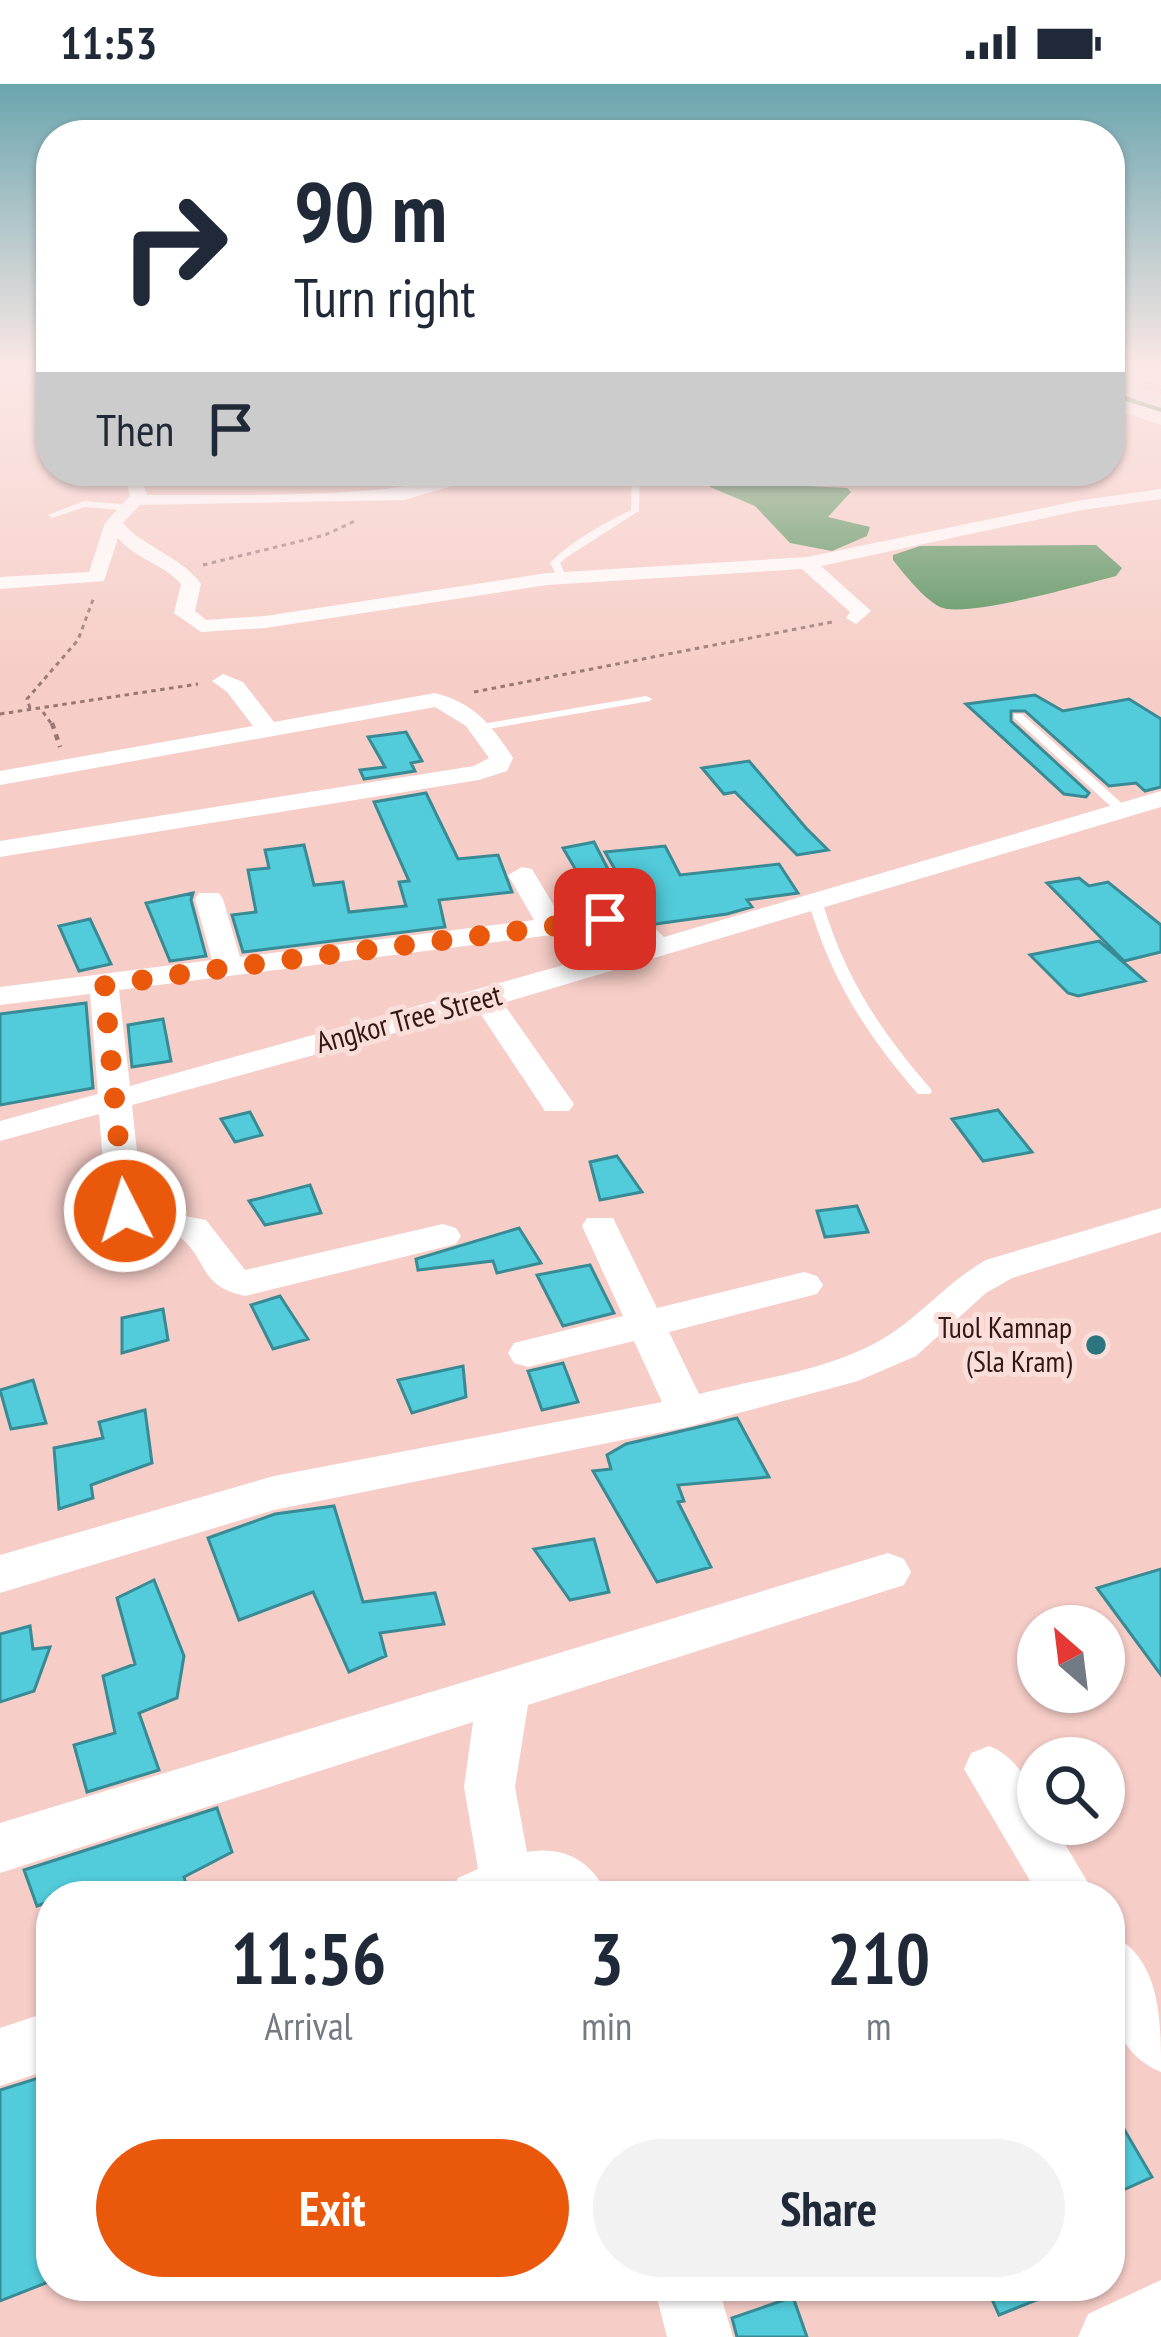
<!DOCTYPE html>
<style>
body{margin:0;font-family:"PT Sans Narrow",sans-serif;background:#f2f2f3;color:#1f2937;height:100vh;display:flex;flex-direction:column;font-size:45px;white-space:nowrap}
*{box-sizing:border-box;margin:0}
p{font-size:39px;color:#747a83}
.icon{flex:none;width:66px;height:66px;fill:none;stroke:currentColor;stroke-width:2;stroke-linecap:round;stroke-linejoin:round}
.map{position:relative;flex:1;overflow:hidden}
.sheet{position:absolute;left:36px;top:1797px;width:1089px;height:420px;display:flex;flex-direction:column;background:#fff;border-radius:48px;box-shadow:0 3px 9px #0004}
.sheet>*{flex:none}
.hud{position:absolute;left:36px;top:36px;width:1089px;height:366px;border-radius:48px;box-shadow:0 3px 9px #0004;background:#fff;color:#1f2937;overflow:hidden}
.needle{width:78px;rotate:332deg}
.buttons{position:absolute;left:1017px;top:1521px;display:grid;gap:24px}
.buttons a{display:grid;place-items:center;width:108px;height:108px;border-radius:50%;background:#fff;box-shadow:0 3px 9px #0004;font-size:60px}
.pin{position:absolute;display:grid;place-items:center;width:102px;height:102px;color:#fff;margin:-51px;border-radius:24px;box-shadow:0 6px 18px #0006}
.me{position:absolute;width:132px;margin:-66px;rotate:355deg;stroke-linejoin:round;filter:drop-shadow(0 0 9px #0008)}
.turn{display:flex;align-items:center;gap:42px;height:252px;padding:0 60px;font-size:54px}
.turn .icon{width:156px;height:156px;stroke-width:2.5}
.turn b{display:block;font-size:84px;line-height:102px}
.then{display:flex;align-items:center;height:114px;padding:0 60px;background:#0003;gap:24px;font-size:45px}
.eta{display:flex;justify-content:space-evenly;align-items:center;height:204px;text-align:center}
.eta b{font-size:72px;font-weight:700;line-height:84px}
.action{display:flex;gap:24px;margin-top:auto;padding:24px 60px}
.action a{flex:1;height:138px;border-radius:72px;background:#ea580c;color:#fff;font-size:48px;font-weight:700;line-height:138px;text-align:center}
.action a+a{background:#f2f2f3;color:#1f2937}
.status{display:flex;justify-content:space-between;align-items:center;height:84px;padding:0 60px;background:#fff;direction:ltr}
.status svg{height:33px;fill:currentColor}
.map>svg:first-child{display:block}
.water{fill:#4d8e56}
.lines{fill:none;stroke-linecap:round;stroke-linejoin:round}
.canal{fill:#4d8e56;fill-rule:evenodd}
.building{fill:#52cbdb;stroke:#388b95;stroke-width:3}
.path-far1{stroke:#997874;stroke-width:3;stroke-dasharray:4.5 4.5;stroke-linecap:butt}
.path{stroke:#997874;stroke-width:4.5;stroke-dasharray:6 6;stroke-linecap:butt}
.service{fill:#fff;fill-rule:evenodd}
.minor{fill:#fff;fill-rule:evenodd}
.tertiary{fill:#fff;fill-rule:evenodd}
.secondary{fill:#f5e5f5;fill-rule:evenodd}
.route{stroke:#ea580c;stroke-width:21;stroke-dasharray:0 37.8}
.poi-dot{fill:#2c757e;stroke:#fadeda;stroke-width:4.5}
.labels{text-anchor:middle;stroke-width:10;stroke-linejoin:round;paint-order:stroke}
.street-label{font-size:30px;fill:#301815;stroke:#fadeda}
.poi-label{font-size:30px;fill:#301815;stroke:#fadeda;text-anchor:end}
</style>
<div class="status"><b>11:53</b><svg viewBox="0 0 49 12"><path d="M0 12V9h3v3zM5 12V6h3v6zM10 12V3h3v9zM15 12V0h3v12zM26 1h20v11H26zM47 4h2v5h-2z"/></svg></div>
<div class="map">
<svg width="1161" height="2253" viewBox="0 0 1161 2253">
<rect width="100%" height="100%" fill="#f6cdc7"/>
<path class="water" d="M 745,387 L 803,387 L 790,397 L 804,402 L 847,404 L 851,408 L 828,433 L 870,443 L 867,452 L 832,467 L 790,459 L 755,422 L 710,403 L 709,392 Z
M 1096,461 L 1122,484 L 1116,492 C 1085,500 965,535 940,523 C 923,514 905,491 893,476 L 893,471 L 920,462 Z"/>
<g class="lines">
<path class="canal" d="M 1110,306 L 1161,321 L 1161,330 L 1110,315 Z"/>
</g>
<path class="building" d="M 1035,611 L 1063,627 L 1129,615 L 1161,635 L 1161,703 L 1145,707 L 1136,699 L 1109,702 L 1025,627 L 1011,627 L 1011,637 L 1089,709 L 1086,713 L 1064,710 L 966,620 Z
M 406,648 L 422,677 L 411,679 L 415,687 L 364,695 L 360,686 L 385,683 L 368,653 Z
M 749,677 L 806,744 L 828,766 L 797,771 L 735,708 L 724,710 L 702,684 Z
M 426,709 L 458,775 L 498,771 L 512,808 L 439,816 L 445,843 L 243,868 L 232,831 L 256,828 L 248,786 L 269,784 L 265,766 L 304,761 L 314,801 L 343,798 L 349,828 L 406,822 L 399,798 L 409,797 L 374,718 Z
M 594,758 L 610,789 L 580,793 L 563,764 Z
M 665,762 L 680,791 L 779,780 L 798,809 L 747,816 L 752,823 L 727,830 L 656,840 L 641,831 L 605,768 Z
M 1079,794 L 1089,802 L 1108,798 L 1161,841 L 1161,868 L 1124,877 L 1047,799 Z
M 193,809 L 191,816 L 206,872 L 170,877 L 146,819 Z
M 90,835 L 111,880 L 79,887 L 59,842 Z
M 1099,857 L 1145,897 L 1078,912 L 1068,909 L 1030,871 Z
M 86,919 L 93,1004 L 0,1021 L 0,930 Z
M 163,935 L 171,977 L 132,983 L 128,941 Z
M 998,1026 L 1032,1068 L 983,1077 L 952,1035 Z
M 250,1028 L 262,1051 L 235,1058 L 221,1035 Z
M 617,1072 L 642,1108 L 600,1116 L 590,1078 Z
M 310,1101 L 321,1129 L 265,1141 L 249,1117 Z
M 857,1122 L 868,1148 L 825,1153 L 817,1127 Z
M 519,1144 L 541,1179 L 497,1189 L 493,1177 L 418,1186 L 416,1175 Z
M 590,1181 L 614,1229 L 563,1242 L 537,1191 Z
M 280,1212 L 308,1255 L 273,1265 L 251,1221 Z
M 163,1225 L 168,1256 L 122,1269 L 122,1234 Z
M 563,1279 L 578,1318 L 542,1326 L 528,1287 Z
M 463,1282 L 466,1313 L 412,1329 L 398,1296 Z
M 33,1296 L 46,1339 L 11,1345 L 0,1306 Z
M 145,1326 L 152,1379 L 91,1401 L 93,1414 L 59,1425 L 54,1364 L 103,1354 L 99,1338 Z
M 737,1334 L 769,1393 L 678,1401 L 684,1417 L 678,1418 L 711,1483 L 657,1498 L 593,1387 L 611,1385 L 607,1371 L 626,1360 Z
M 334,1422 L 363,1518 L 435,1509 L 444,1540 L 380,1549 L 386,1572 L 349,1588 L 313,1508 L 239,1536 L 208,1454 L 275,1430 Z
M 594,1455 L 609,1508 L 570,1516 L 534,1465 Z
M 1161,1485 L 1161,1591 L 1097,1504 Z
M 154,1496 L 184,1572 L 177,1614 L 139,1629 L 159,1686 L 87,1708 L 74,1661 L 115,1649 L 103,1592 L 135,1580 L 117,1514 Z
M 30,1542 L 33,1565 L 50,1563 L 34,1607 L 0,1618 L 0,1550 Z
M 217,1724 L 232,1768 L 184,1793 L 189,1812 L 51,1812 L 51,1817 L 37,1822 L 24,1786 Z
M 51,1990 L 51,2197 L 0,2217 L 0,2006 Z
M 1110,2021 L 1152,2093 L 1110,2112 Z
M 986,2202 L 1069,2202 L 1069,2203 L 999,2231 Z
M 793,2213 L 807,2253 L 737,2253 L 732,2234 Z"/>
<g class="lines">
<path class="path-far1" d="M 203,481 L 325,451 L 357,436
M 474,608 L 832,538
M 30,624 L 27,615 L 78,556 L 94,513
M 43,628 L 53,642
M 0,630 L 198,600"/>
<path class="path" d="M 52,639 L 60,663"/>
<path class="service" d="M 632,387 L 640,387 L 639,427 L 567,473 L 560,479 L 567,494 L 559,496 L 550,479 C 573,455 602,441 631,426 Z
M 84,417 L 121,420 L 125,423 L 121,426 L 85,423 L 52,434 L 48,431 Z
M 646,612 L 652,615 L 650,617 L 482,646 L 476,643 L 482,640 Z
M 1014,630 L 1022,630 L 1126,723 L 1126,729 L 1118,729 L 1014,634 Z
M 816,816 L 823,820 C 846,895 879,945 930,1004 L 932,1007 L 930,1010 L 918,1010 C 866,950 832,897 809,820 Z"/>
<path class="minor" d="M 138,387 L 154,387 L 144,403 L 147,411 C 198,410 422,417 449,387 L 465,387 L 456,401 L 404,416 L 140,421 L 123,439 C 146,465 181,472 201,500 L 195,527 L 206,536 L 265,532 L 547,489 L 807,473 L 1082,416 L 1161,405 L 1161,415 L 1082,426 L 821,482 L 871,527 L 856,540 L 846,534 L 850,528 L 802,485 L 547,501 L 265,544 L 201,548 L 174,529 L 181,500 C 164,480 135,475 118,454 L 104,497 L 0,505 L 0,493 L 89,488 L 105,439 L 130,412 L 128,403 Z
M 223,590 L 243,598 L 274,638 L 435,609 C 474,619 492,641 513,674 L 507,687 L 479,696 L 0,773 L 0,757 L 474,682 L 489,674 L 466,642 L 435,623 L 0,701 L 0,687 L 253,642 L 227,608 L 212,597 Z
M 1161,707 L 1161,723 L 503,919 L 574,1020 L 569,1027 L 545,1027 L 478,926 L 132,1021 L 143,1124 L 206,1136 L 245,1186 L 443,1140 L 456,1144 L 461,1152 L 456,1160 L 245,1212 C 197,1201 210,1178 180,1153 C 151,1148 125,1154 107,1127 L 99,1030 L 0,1057 L 0,1037 L 98,1010 L 90,910 L 0,921 L 0,903 L 212,876 L 195,815 L 199,809 L 219,809 L 223,815 L 240,873 L 534,836 L 508,791 L 522,783 L 532,785 L 560,832 C 601,827 633,820 664,853 ZM 615,843 L 639,860 L 130,1002 L 119,906 Z
M 1161,1124 L 1161,1148 L 1012,1194 L 986,1209 L 916,1272 L 858,1297 L 687,1343 L 274,1426 L 0,1509 L 0,1471 L 274,1392 L 662,1318 L 634,1257 L 528,1283 L 514,1279 L 508,1269 L 514,1259 L 623,1232 L 582,1142 L 587,1134 L 613,1134 L 657,1224 L 804,1188 L 817,1192 L 823,1201 L 817,1210 L 669,1248 L 699,1310 C 760,1294 835,1286 889,1251 C 923,1229 949,1197 986,1176 Z
M 888,1469 L 904,1475 L 911,1488 L 904,1501 L 528,1621 L 515,1703 L 527,1768 C 565,1761 593,1778 608,1812 L 450,1812 L 458,1794 L 478,1785 L 464,1703 L 473,1638 L 0,1789 L 0,1739 Z
M 989,1662 C 1019,1673 1038,1709 1038,1740 L 1053,1740 L 1096,1812 L 1039,1812 L 964,1685 L 971,1669 Z
M 1110,1850 C 1161,1874 1161,1935 1161,1988 C 1103,1964 1110,1903 1110,1850 Z
M 51,1927 L 51,1985 L 0,2002 L 0,1944 Z
M 1161,2196 L 1161,2253 L 1078,2253 L 1088,2230 Z
M 654,2202 L 718,2202 L 733,2253 L 667,2253 Z"/>
<path class="tertiary" d="M 1110,284 L 1161,289 L 1161,301 L 1110,289 Z
M 1110,312 L 1161,328 L 1161,341 L 1110,324 Z"/>
<path class="secondary" d="M 1110,294 L 1161,310 L 1161,324 L 1110,307 Z"/>
</g>
<linearGradient id="sky" x2="0" y2="1"><stop stop-color="#6aa5ae"/><stop offset="0.47" stop-color="#fbe8e6"/><stop offset="1" stop-color="#fbe8e6" stop-opacity="0"/></linearGradient>
<rect width="1161" height="599" fill="url(#sky)"/>
<g class="lines">
<path class="route" d="M 125,1127 L 104,902 C 271,875 438,859 605,835"/>
</g>
<circle class="poi-dot" cx="1096" cy="1261" r="12"/>
<g class="labels">
<g class="street-label">
<text transform="translate(409 935) rotate(-15)" y="10">Angkor Tree Street</text>
</g>
<g class="poi-label">
<text x="1072" y="1254">Tuol Kamnap<tspan x="1072" dy="34">(Sla Kram)</tspan></text>
</g>
</g>
</svg>
<div class="buttons">
<a><svg class="needle" viewBox="-14 -14 28 28"><path d="M0-13l5 13h-10z" fill="#e53935"/><path d="M0 13l5-13h-10z" fill="#747a83"/></svg></a>
<a><svg class="icon" aria-label="search" viewBox="0 0 24 24"><circle cx="10" cy="10" r="6"/><path d="M15 15l6 6"/></svg></a>
</div>
<div class="pin" style="left:605px;top:835px;background:#d93025"><svg class="icon" aria-label="arrive" viewBox="0 0 24 24"><path d="M6 21V4h12l-3 4 3 4H6"/></svg></div>
<svg class="me" style="left:125px;top:1127px" viewBox="-20 -20 40 40"><circle r="17" fill="#ea580c" stroke="#fff" stroke-width="3"/><path d="M0-11L8 9 0 5-8 9z" fill="#fff"/></svg>
<div class="hud">
<div class="turn"><svg class="icon" aria-label="right" viewBox="0 0 24 24"><path d="M7 20v-9h11M14 6l5 5-5 5"/></svg><div><b>90 m</b>Turn right</div></div>
<div class="then">Then<svg class="icon" aria-label="arrive" viewBox="0 0 24 24"><path d="M6 21V4h12l-3 4 3 4H6"/></svg></div>
</div>
<section class="sheet">
<div class="eta">
<div><b>11:56</b><p>Arrival</p></div>
<div><b>3</b><p>min</p></div>
<div><b>210</b><p>m</p></div>
</div>
<div class="action"><a>Exit</a><a>Share</a></div>
</section>
</div>
